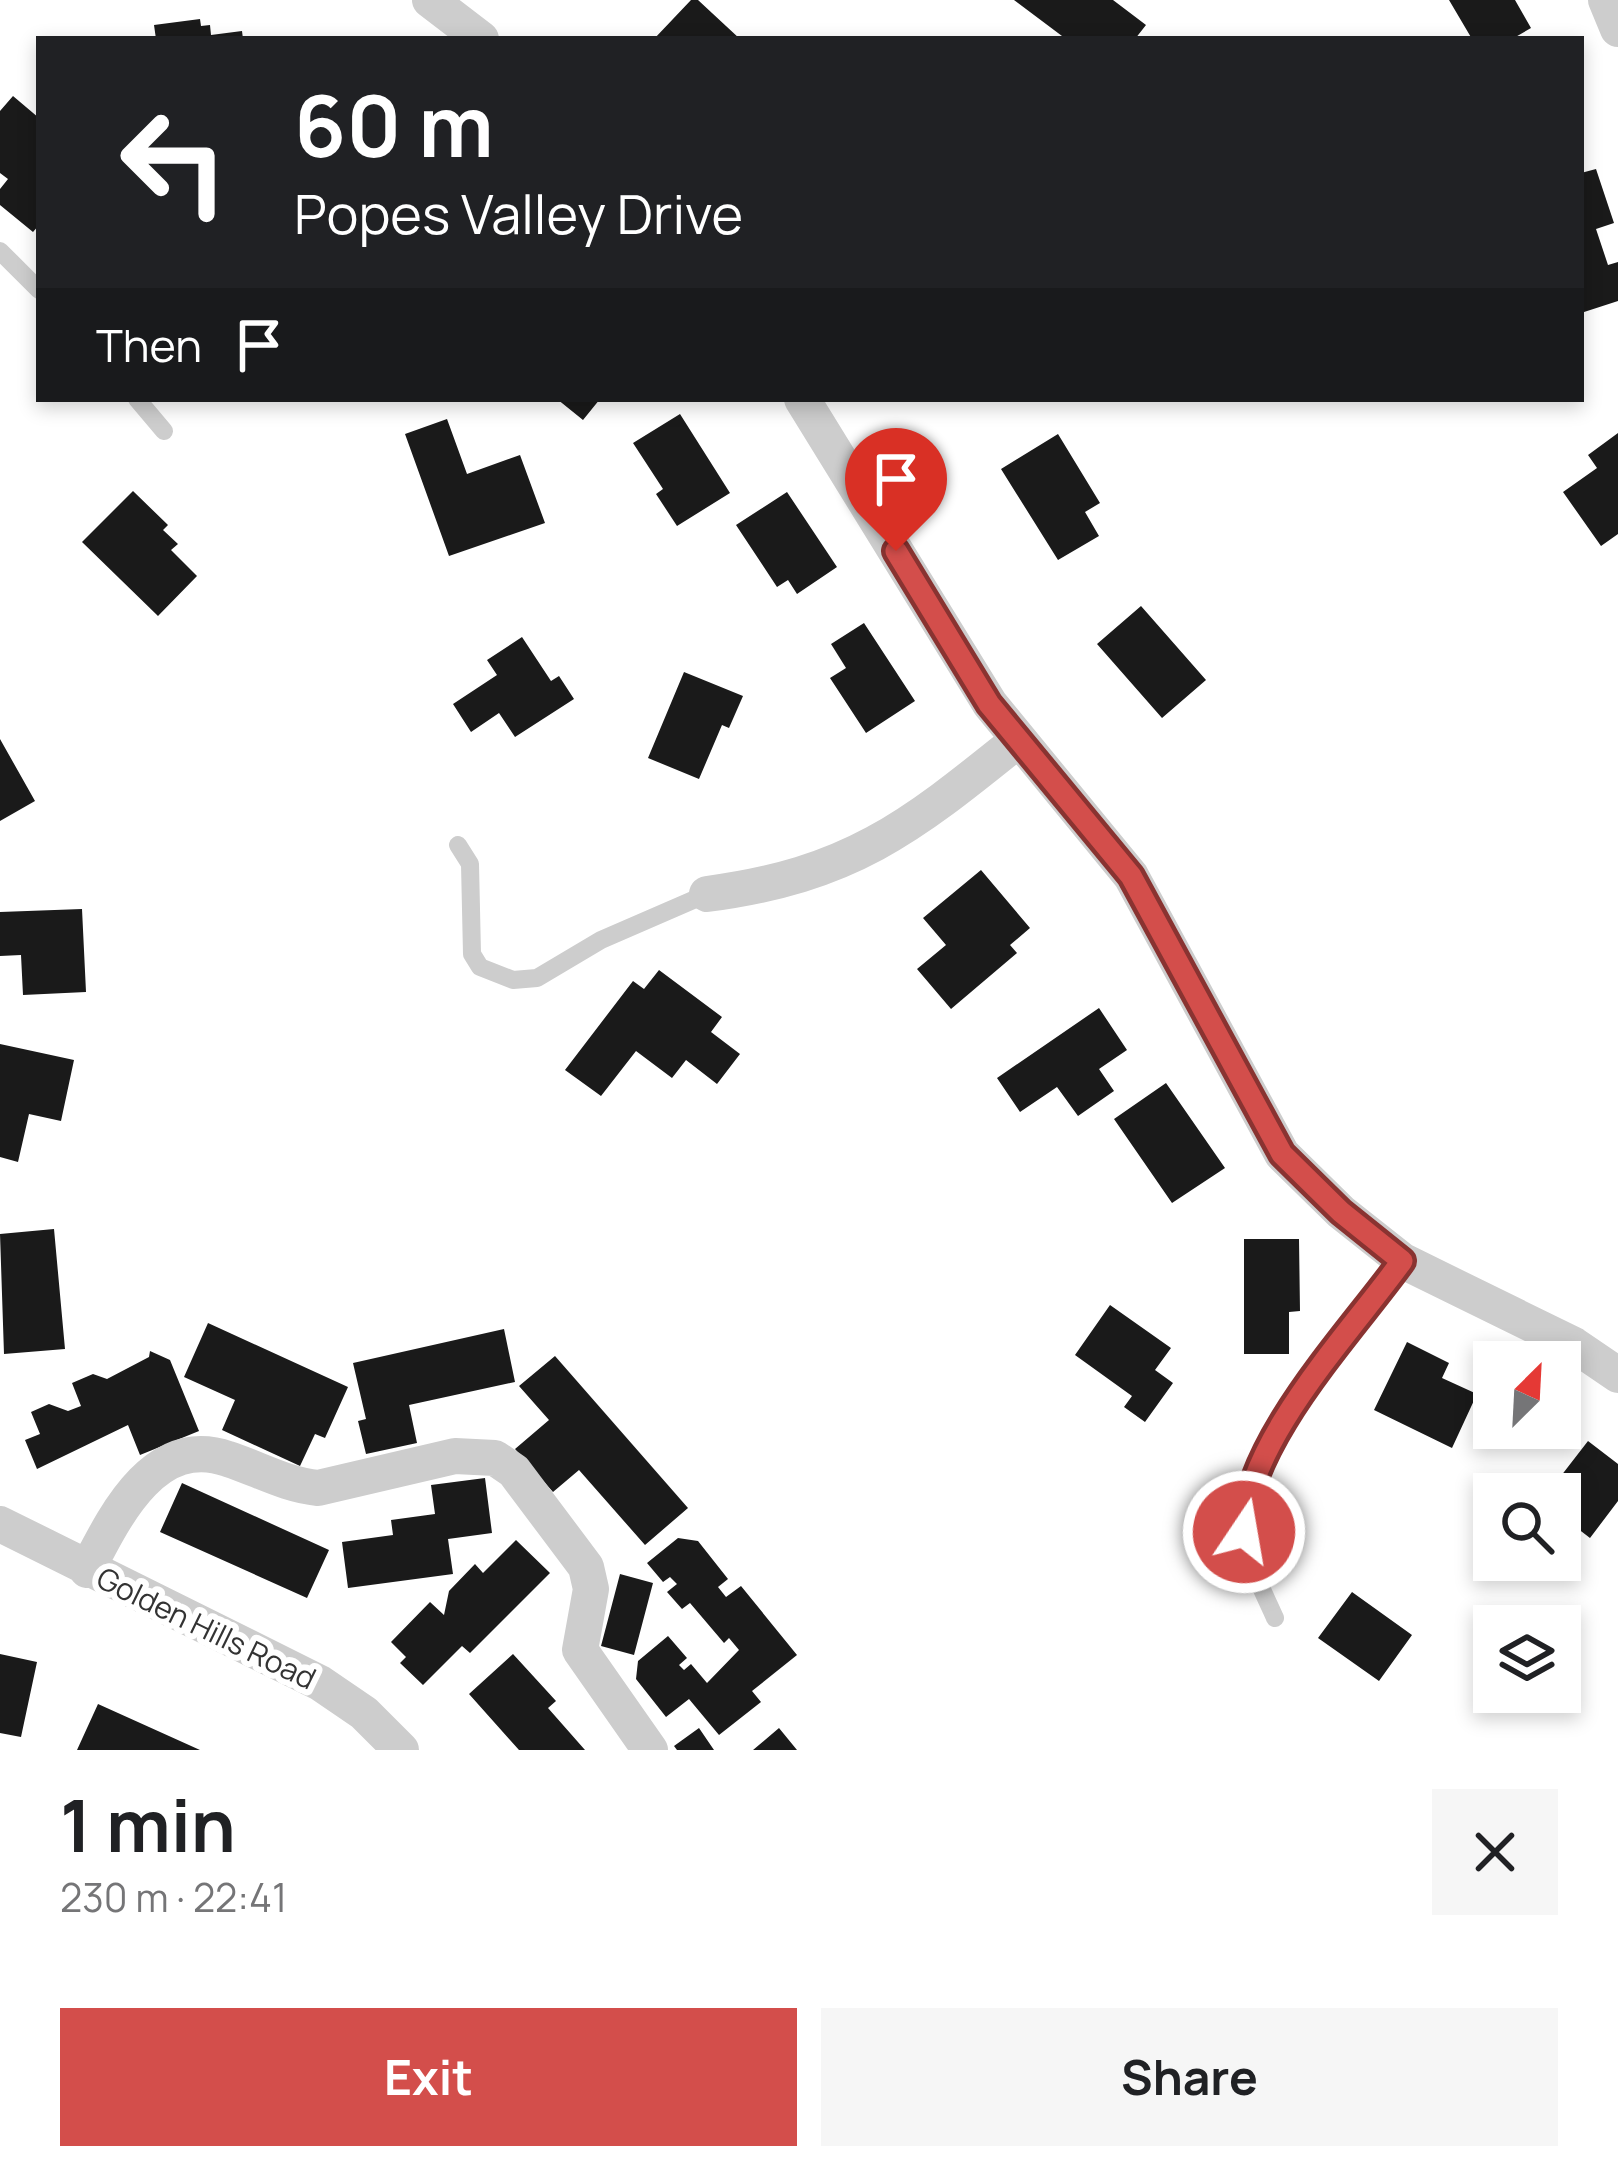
<!DOCTYPE html>
<meta charset="utf-8">
<style>
body{margin:0;font-family:Manrope,sans-serif;background:#f6f6f6;color:#202124;height:100vh;display:flex;flex-direction:column;font-size:45px;white-space:nowrap}
*{box-sizing:border-box;margin:0}
p{font-size:39px;color:#757577}
.icon{flex:none;width:66px;height:66px;fill:none;stroke:currentColor;stroke-width:2;stroke-linecap:round;stroke-linejoin:round}
.map{position:relative;height:1750px;overflow:hidden}
.panel{display:flex;flex-direction:column;background:#fff;flex:1}
.panel>*{flex:none}
.hud{position:absolute;left:36px;top:36px;width:1548px;height:366px;border-radius:0px;box-shadow:0 6px 18px #0003;background:#202124;color:#fff;overflow:hidden}
.needle{width:78px;rotate:24deg}
.buttons{position:absolute;left:1473px;top:1341px;display:grid;gap:24px}
.buttons a{display:grid;place-items:center;width:108px;height:108px;border-radius:0px;background:#fff;box-shadow:0 6px 18px #0003;font-size:60px}
.pin{position:absolute;display:grid;place-items:center;width:102px;height:102px;color:#fff;margin:-123px -51px;border-radius:50% 50% 50% 0;rotate:-45deg;box-shadow:0 0 12px #0007}
.pin .icon{rotate:45deg}
.me{position:absolute;width:132px;margin:-66px;rotate:12deg;stroke-linejoin:round;filter:drop-shadow(0 0 9px #0008)}
.turn{display:flex;align-items:center;gap:42px;height:252px;padding:0 60px;font-size:54px}
.turn .icon{width:156px;height:156px;stroke-width:2.5}
.turn b{display:block;font-size:84px;line-height:102px}
.then{display:flex;align-items:center;height:114px;padding:0 60px;background:#0003;gap:24px;font-size:45px}
.round{display:grid;place-items:center;flex:none;width:126px;height:126px;border-radius:0px;background:#f6f6f6}
.summary{display:flex;align-items:center;justify-content:space-between;height:204px;padding:0 60px}
h1{font-size:72px;font-weight:700;line-height:90px}
.button{display:flex;gap:24px;margin-top:auto;padding:24px 60px}
.button a{flex:1;height:138px;border-radius:0px;background:#d34e4b;color:#fff;font-size:48px;font-weight:700;line-height:138px;text-align:center}
.button a+a{background:#f6f6f6;color:#202124}
.map>svg:first-child{display:block}
.building{fill:#1a1a1a}
.lines{fill:none;stroke-linecap:round;stroke-linejoin:round}
.service{stroke:#cdcdcd;stroke-width:18}
.minor{stroke:#cdcdcd;stroke-width:36}
.route-casing{stroke:#893331;stroke-width:30}
.route{stroke:#d34e4b;stroke-width:21}
.labels{text-anchor:middle;stroke-width:12;stroke-linejoin:round;paint-order:stroke}
.street-label{font-size:30px;fill:#333;stroke:#fff}
</style>
<div class="map">
<svg width="1618" height="1750" viewBox="0 0 1618 1750">
<rect width="100%" height="100%" fill="#fff"/>
<path class="building" d="M 691,0 L 698,0 L 740,39 L 654,39 Z
M 1014,0 L 1113,0 L 1146,25 L 1135,39 L 1066,39 Z
M 1449,0 L 1515,0 L 1531,28 L 1512,39 L 1472,39 Z
M 200,19 L 201,26 L 210,25 L 211,35 L 242,31 L 243,39 L 156,39 L 154,25 Z
M 13,96 L 39,118 L 39,225 L 33,232 L 0,205 L 0,189 L 8,179 L 0,173 L 0,111 Z
M 1596,169 L 1614,223 L 1596,229 L 1608,265 L 1618,262 L 1618,301 L 1581,313 L 1581,173 Z
M 557,399 L 600,399 L 583,420 Z
M 680,414 L 730,493 L 677,526 L 656,494 L 663,489 L 633,443 Z
M 447,419 L 467,474 L 520,455 L 545,523 L 449,556 L 405,434 Z
M 1618,433 L 1618,534 L 1601,546 L 1563,492 L 1597,468 L 1588,455 Z
M 1058,434 L 1100,503 L 1085,512 L 1099,536 L 1058,560 L 1001,469 Z
M 133,491 L 168,525 L 163,530 L 178,544 L 171,550 L 197,576 L 158,616 L 82,542 Z
M 787,492 L 837,567 L 797,594 L 788,580 L 777,587 L 736,525 Z
M 1141,606 L 1206,680 L 1162,718 L 1097,644 Z
M 864,623 L 915,701 L 866,733 L 830,678 L 846,668 L 831,644 Z
M 522,637 L 551,681 L 559,676 L 574,699 L 515,737 L 499,713 L 471,732 L 453,704 L 497,675 L 487,660 Z
M 684,672 L 743,696 L 729,728 L 722,725 L 699,779 L 648,758 Z
M 0,739 L 35,801 L 0,821 Z
M 981,870 L 1030,928 L 1010,945 L 1017,953 L 951,1009 L 917,969 L 946,945 L 923,918 Z
M 82,909 L 86,992 L 23,995 L 21,955 L 0,956 L 0,912 Z
M 659,970 L 722,1017 L 711,1032 L 740,1054 L 717,1084 L 686,1060 L 672,1078 L 636,1051 L 601,1096 L 565,1070 L 633,981 L 644,989 Z
M 1099,1008 L 1127,1050 L 1099,1069 L 1114,1091 L 1078,1116 L 1057,1087 L 1020,1112 L 997,1078 Z
M 0,1044 L 74,1060 L 61,1121 L 29,1114 L 18,1162 L 0,1157 Z
M 1166,1083 L 1225,1168 L 1172,1203 L 1114,1119 Z
M 54,1229 L 65,1349 L 4,1354 L 0,1234 Z
M 1244,1239 L 1299,1239 L 1300,1311 L 1289,1312 L 1289,1354 L 1244,1354 Z
M 1110,1305 L 1171,1348 L 1155,1370 L 1173,1383 L 1145,1422 L 1124,1407 L 1132,1396 L 1075,1355 Z
M 208,1323 L 348,1387 L 325,1438 L 315,1434 L 300,1466 L 222,1430 L 235,1400 L 184,1377 Z
M 504,1329 L 515,1382 L 409,1405 L 417,1443 L 366,1454 L 358,1421 L 366,1419 L 353,1363 Z
M 1407,1342 L 1449,1363 L 1442,1378 L 1477,1394 L 1452,1448 L 1374,1410 Z
M 150,1351 L 170,1360 L 199,1431 L 140,1455 L 128,1425 L 37,1469 L 25,1440 L 40,1434 L 31,1412 L 49,1404 L 68,1411 L 81,1406 L 72,1383 L 93,1374 L 107,1379 L 149,1357 Z
M 555,1356 L 688,1508 L 645,1545 L 579,1470 L 553,1492 L 515,1449 L 549,1420 L 519,1386 Z
M 1588,1441 L 1618,1464 L 1618,1501 L 1590,1538 L 1560,1515 L 1560,1494 L 1547,1494 Z
M 485,1478 L 492,1533 L 448,1539 L 453,1574 L 348,1588 L 342,1542 L 393,1535 L 391,1520 L 435,1514 L 431,1485 Z
M 182,1483 L 329,1550 L 307,1598 L 160,1532 Z
M 678,1538 L 698,1541 L 728,1579 L 718,1587 L 726,1597 L 741,1586 L 797,1655 L 752,1691 L 761,1702 L 719,1735 L 689,1699 L 666,1717 L 636,1679 L 638,1661 L 668,1636 L 687,1658 L 679,1665 L 684,1670 L 691,1664 L 707,1683 L 739,1650 L 729,1638 L 724,1643 L 690,1603 L 682,1609 L 667,1592 L 677,1584 L 670,1577 L 663,1582 L 647,1563 Z
M 516,1540 L 550,1573 L 470,1653 L 462,1646 L 423,1685 L 400,1663 L 406,1657 L 391,1642 L 430,1602 L 444,1615 L 449,1591 L 475,1564 L 483,1573 Z
M 620,1574 L 653,1583 L 634,1655 L 601,1646 Z
M 1352,1592 L 1412,1635 L 1379,1681 L 1318,1638 Z
M 0,1654 L 37,1662 L 21,1737 L 0,1733 Z
M 513,1654 L 556,1701 L 548,1708 L 585,1750 L 519,1750 L 469,1694 Z
M 98,1704 L 200,1750 L 77,1750 Z
M 699,1728 L 714,1750 L 677,1750 L 674,1746 Z
M 779,1728 L 797,1750 L 753,1750 Z"/>
<g class="lines">
<path class="service" d="M 0,251 L 39,290
M 137,399 L 164,431
M 458,845 L 470,864 L 472,954 L 480,967 L 513,980 L 537,978 L 601,940 L 707,894
M 1275,1618 C 1260,1584 1236,1542 1244,1503 C 1258,1435 1360,1319 1403,1261"/>
<path class="minor" d="M 430,0 L 481,39
M 1606,0 L 1618,29
M 802,399 L 990,704 L 1131,876 L 1282,1154 L 1341,1212 L 1403,1261 L 1574,1345 L 1618,1375
M 707,894 C 850,875 908,829 1017,741
M 0,1524 L 320,1683 L 364,1713 L 401,1750
M 87,1570 C 114,1518 154,1433 228,1459 C 259,1469 286,1485 318,1488 L 455,1456 L 495,1458 L 514,1471 L 586,1567 L 591,1589 L 580,1650 L 650,1750"/>
</g>
<g class="lines">
<g class="route-casing">
<path id="route" d="M 896,551 L 989,704 L 1131,876 L 1282,1154 L 1341,1212 L 1402,1261 C 1351,1332 1244,1443 1244,1532"/>
</g>
<use href="#route" class="route"/>
</g>
<g class="labels">
<g class="street-label">
<text transform="translate(206 1629) rotate(26)" y="10">Golden Hills Road</text>
</g>
</g>
</svg>
<div class="buttons">
<a><svg class="needle" viewBox="-14 -14 28 28"><path d="M0-13l5 13h-10z" fill="#e53935"/><path d="M0 13l5-13h-10z" fill="#757577"/></svg></a>
<a><svg class="icon" aria-label="search" viewBox="0 0 24 24"><circle cx="10" cy="10" r="6"/><path d="M15 15l6 6"/></svg></a>
<a><svg class="icon" aria-label="layers" viewBox="0 0 24 24"><path d="M12 4l9 5-9 5-9-5zM3 14l9 5 9-5"/></svg></a>
</div>
<div class="pin" style="left:896px;top:551px;background:#d93025"><svg class="icon" aria-label="arrive" viewBox="0 0 24 24"><path d="M6 21V4h12l-3 4 3 4H6"/></svg></div>
<svg class="me" style="left:1244px;top:1532px" viewBox="-20 -20 40 40"><circle r="17" fill="#d34e4b" stroke="#fff" stroke-width="3"/><path d="M0-11L8 9 0 5-8 9z" fill="#fff"/></svg>
<div class="hud">
<div class="turn"><svg class="icon" aria-label="left" viewBox="0 0 24 24"><path d="M17 20v-9H6M10 6l-5 5 5 5"/></svg><div><b>60 m</b>Popes Valley Drive</div></div>
<div class="then">Then<svg class="icon" aria-label="arrive" viewBox="0 0 24 24"><path d="M6 21V4h12l-3 4 3 4H6"/></svg></div>
</div>
</div>
<section class="panel">
<div class="summary"><div><h1>1 min</h1><p>230 m · 22:41</p></div><a class="round"><svg class="icon" aria-label="close" viewBox="0 0 24 24"><path d="M6 6l12 12M18 6L6 18"/></svg></a></div>
<div class="button"><a>Exit</a><a>Share</a></div>
</section>
